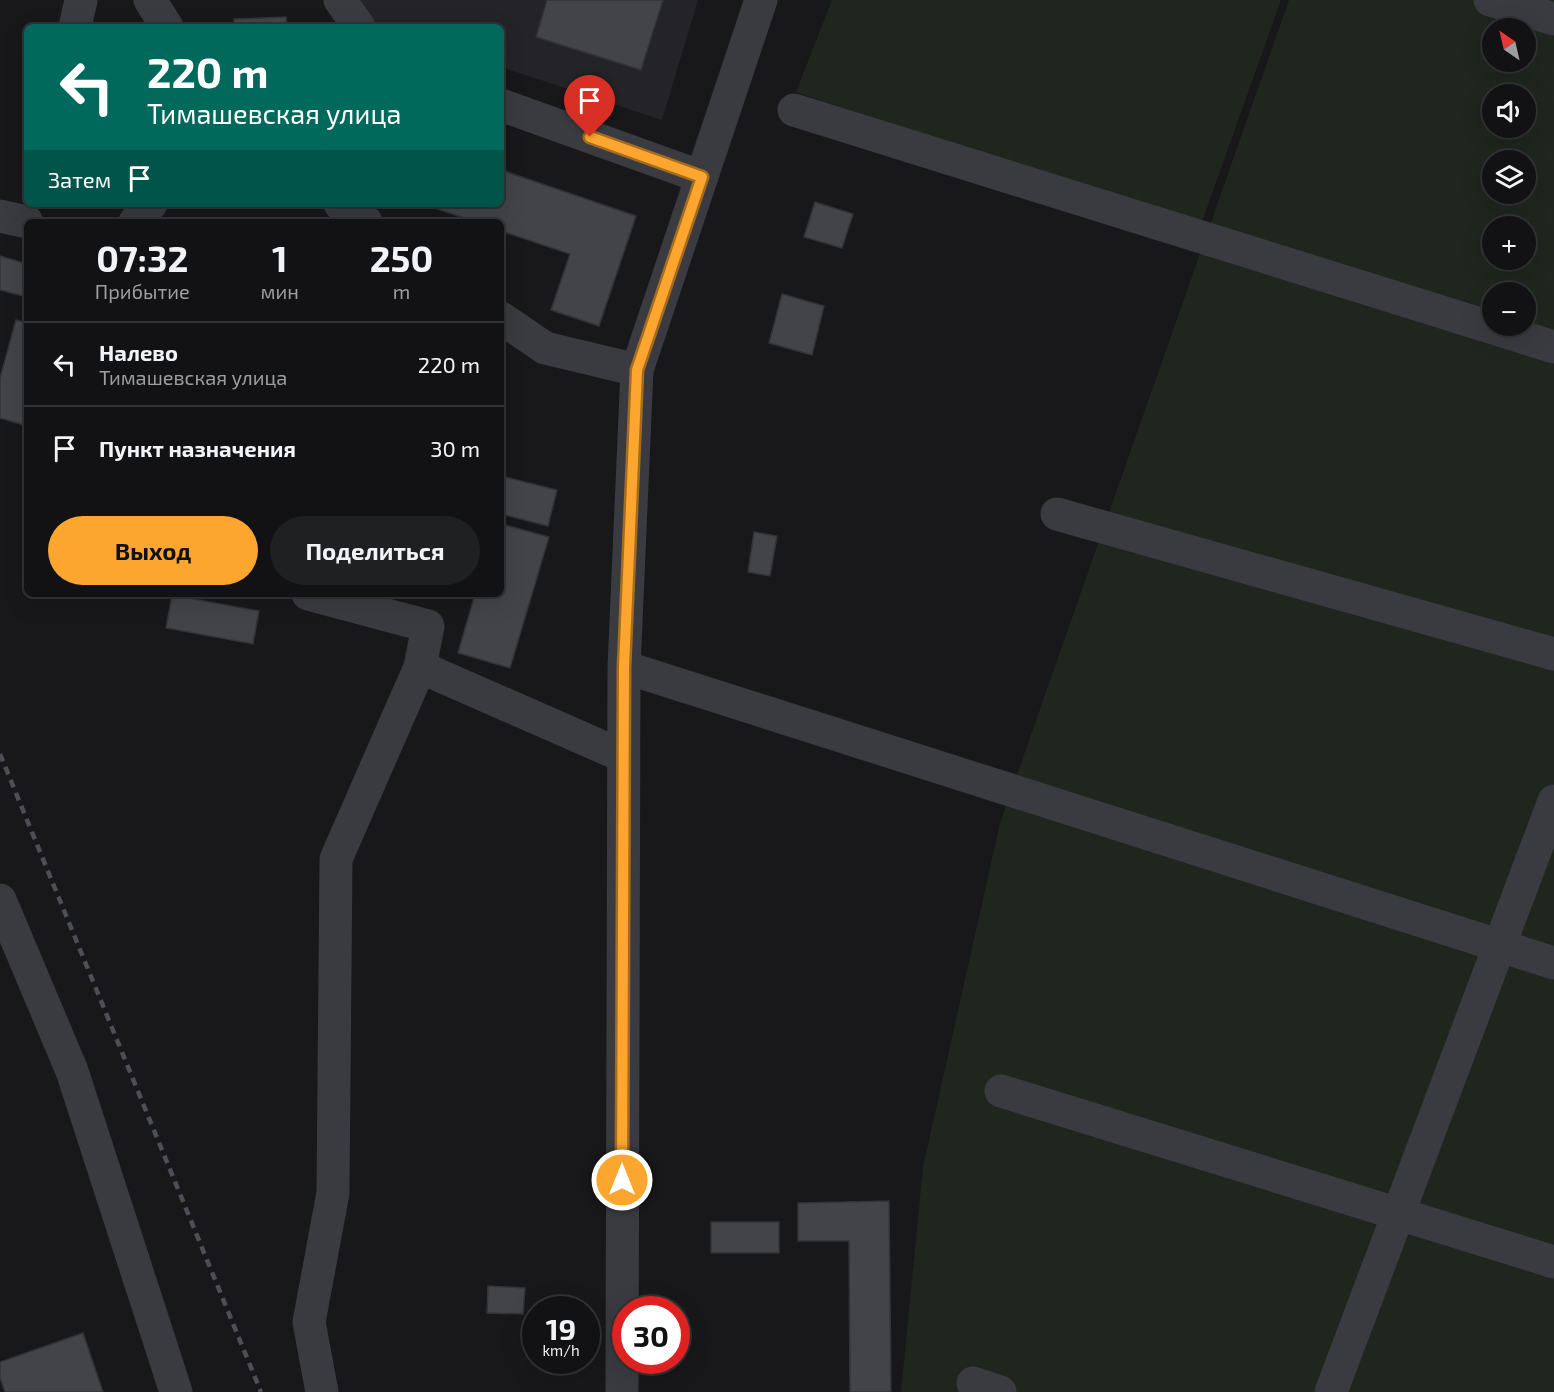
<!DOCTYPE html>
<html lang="ru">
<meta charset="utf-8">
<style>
body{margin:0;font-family:"Exo 2",sans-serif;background:#1f2022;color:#f1f3f6;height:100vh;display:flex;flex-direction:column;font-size:22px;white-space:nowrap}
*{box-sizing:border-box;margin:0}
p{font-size:20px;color:#9c9ea0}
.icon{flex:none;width:33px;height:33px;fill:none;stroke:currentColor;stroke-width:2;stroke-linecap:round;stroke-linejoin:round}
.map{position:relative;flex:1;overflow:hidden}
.side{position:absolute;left:24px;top:219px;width:480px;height:378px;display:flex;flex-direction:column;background:#121214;border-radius:9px;box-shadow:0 6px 24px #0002,0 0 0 2px #313234}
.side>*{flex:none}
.guide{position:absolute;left:24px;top:24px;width:480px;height:183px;border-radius:9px;box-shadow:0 6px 24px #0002,0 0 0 2px #313234;background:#00695c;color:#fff;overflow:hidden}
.needle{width:39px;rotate:326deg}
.fabs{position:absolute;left:1482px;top:18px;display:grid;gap:12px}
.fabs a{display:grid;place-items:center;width:54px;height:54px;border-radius:50%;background:#121214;box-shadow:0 6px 24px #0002,0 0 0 2px #313234;font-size:30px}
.speed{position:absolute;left:522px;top:1296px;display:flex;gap:12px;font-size:30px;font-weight:700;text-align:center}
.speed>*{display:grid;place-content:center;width:78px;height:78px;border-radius:50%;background:#121214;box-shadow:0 6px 24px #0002,0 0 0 2px #313234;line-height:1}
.speed small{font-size:15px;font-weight:400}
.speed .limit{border:9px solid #d22;background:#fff;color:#111}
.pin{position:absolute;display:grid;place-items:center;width:51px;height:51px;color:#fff;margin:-62px -26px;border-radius:50% 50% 50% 0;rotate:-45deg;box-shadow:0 0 6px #0007}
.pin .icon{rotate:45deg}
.me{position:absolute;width:66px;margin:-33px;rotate:0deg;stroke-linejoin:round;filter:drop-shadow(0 0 4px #0008)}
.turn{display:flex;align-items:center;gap:21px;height:126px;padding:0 24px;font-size:27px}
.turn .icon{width:78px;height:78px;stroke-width:2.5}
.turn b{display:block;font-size:42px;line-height:51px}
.then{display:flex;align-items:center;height:57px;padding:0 24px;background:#0003;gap:12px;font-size:22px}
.eta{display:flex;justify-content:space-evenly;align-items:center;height:102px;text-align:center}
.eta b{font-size:36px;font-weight:700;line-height:42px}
.button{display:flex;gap:12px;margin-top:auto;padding:12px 24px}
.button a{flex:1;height:69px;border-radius:36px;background:#fca62f;color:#111;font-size:24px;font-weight:700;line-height:69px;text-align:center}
.button a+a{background:#1f2022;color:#f1f3f6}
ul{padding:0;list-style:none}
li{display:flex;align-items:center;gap:18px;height:84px;padding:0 24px;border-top:2px solid #313234}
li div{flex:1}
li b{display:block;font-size:22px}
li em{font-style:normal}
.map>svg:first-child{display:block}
.built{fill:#242428}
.green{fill:#1e261e;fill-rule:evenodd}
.building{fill:#424448;stroke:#323337;stroke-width:1.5}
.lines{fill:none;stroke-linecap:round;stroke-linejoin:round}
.minor{stroke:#393b40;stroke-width:33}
.rail{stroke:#4c4f55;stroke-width:4.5;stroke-dasharray:8 6;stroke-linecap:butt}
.route-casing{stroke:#a46c1f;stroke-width:15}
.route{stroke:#fca62f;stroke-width:10}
</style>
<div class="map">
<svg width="1554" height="1392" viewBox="0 0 1554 1392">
<rect width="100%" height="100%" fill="#18181b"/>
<path class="built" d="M 359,0 L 698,0 L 662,120 L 501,67 L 501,27 L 379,27 L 375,26 Z"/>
<path class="green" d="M 832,0 L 1281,0 L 1199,230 L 796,92 Z
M 1289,0 L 1554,0 L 1554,1392 L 901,1392 L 923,1167 L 1000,823 ZM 1492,28 L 1526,28 L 1526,62 L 1492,62 ZM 1492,94 L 1526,94 L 1526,128 L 1492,128 ZM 1492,160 L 1526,160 L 1526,194 L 1492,194 ZM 1492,226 L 1526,226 L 1526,260 L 1492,260 ZM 1492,292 L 1526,292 L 1526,326 L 1492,326 Z"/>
<path class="building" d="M 547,0 L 663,0 L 641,70 L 536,37 Z
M 286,17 L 287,27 L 234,27 L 234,19 Z
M 501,170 L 636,216 L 599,326 L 551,310 L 570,254 L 501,231 L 501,222 L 476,222 L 423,204 L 501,204 Z
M 815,202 L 853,214 L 842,248 L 804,237 Z
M 0,256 L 27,264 L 27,297 L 0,290 Z
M 782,294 L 824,306 L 812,355 L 769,343 Z
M 16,320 L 27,323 L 27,426 L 0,418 L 0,378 Z
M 501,476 L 557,490 L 548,526 L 501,514 Z
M 501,524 L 549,537 L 510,668 L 458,653 L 475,594 L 501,594 Z
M 754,532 L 777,536 L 770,576 L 748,572 Z
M 172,595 L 259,611 L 253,644 L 166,628 Z
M 889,1201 L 891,1392 L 850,1392 L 849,1241 L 798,1241 L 798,1203 Z
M 711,1222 L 779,1222 L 779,1253 L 711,1253 Z
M 488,1286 L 525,1288 L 523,1314 L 487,1313 Z
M 83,1333 L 103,1392 L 5,1392 L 0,1378 L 0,1362 Z"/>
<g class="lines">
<path class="minor" d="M 150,0 L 167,27
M 340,0 L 359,27
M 1490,0 L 1554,19
M 75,27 L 81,0
M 501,105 L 702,177
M 794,110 L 1554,347
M 340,204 L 366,222
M 0,216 L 27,222
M 135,222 L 151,204
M 501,318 L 545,348 L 637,370
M 1057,514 L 1554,654
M 308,594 L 428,626 L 420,667 L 623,756
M 624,667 L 1554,963
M 0,900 L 72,1071 L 176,1392
M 1001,1091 L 1554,1262
M 973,1383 L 1000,1392
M 322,1392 L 309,1322 L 333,1193 L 336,859 L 420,667
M 622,1392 L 624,667 L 637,370 L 761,0
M 1331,1392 L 1554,801"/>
<path class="rail" d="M 0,754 L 261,1392"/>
</g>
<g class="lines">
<g class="route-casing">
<path id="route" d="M 590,137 L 702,177 L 637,370 L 624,667 L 622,1180"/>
</g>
<use href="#route" class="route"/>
</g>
</svg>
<div class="fabs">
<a><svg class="needle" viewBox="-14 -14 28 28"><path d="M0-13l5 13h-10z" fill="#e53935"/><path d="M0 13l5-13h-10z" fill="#9c9ea0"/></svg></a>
<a><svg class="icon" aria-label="sound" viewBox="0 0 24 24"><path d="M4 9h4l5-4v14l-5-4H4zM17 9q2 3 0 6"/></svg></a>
<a><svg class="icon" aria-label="layers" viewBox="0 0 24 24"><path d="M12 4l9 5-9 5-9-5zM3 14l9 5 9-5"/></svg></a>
<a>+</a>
<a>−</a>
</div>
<div class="speed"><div>19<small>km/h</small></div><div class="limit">30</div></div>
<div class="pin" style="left:590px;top:137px;background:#d93025"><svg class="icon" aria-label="arrive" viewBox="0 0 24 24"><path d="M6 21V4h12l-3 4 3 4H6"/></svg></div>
<svg class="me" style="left:622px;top:1180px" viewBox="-20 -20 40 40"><circle r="17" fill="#fca62f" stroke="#fff" stroke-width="3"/><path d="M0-11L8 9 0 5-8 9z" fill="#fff"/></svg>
<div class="guide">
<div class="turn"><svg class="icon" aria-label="left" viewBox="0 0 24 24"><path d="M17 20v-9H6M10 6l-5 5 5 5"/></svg><div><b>220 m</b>Тимашевская улица</div></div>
<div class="then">Затем<svg class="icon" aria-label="arrive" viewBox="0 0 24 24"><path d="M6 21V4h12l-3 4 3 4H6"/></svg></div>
</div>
<section class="side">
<div class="eta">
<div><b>07:32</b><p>Прибытие</p></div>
<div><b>1</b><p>мин</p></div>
<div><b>250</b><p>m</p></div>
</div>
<ul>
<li><svg class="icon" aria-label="left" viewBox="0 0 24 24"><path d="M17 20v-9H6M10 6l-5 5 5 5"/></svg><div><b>Налево</b><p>Тимашевская улица</p></div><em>220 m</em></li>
<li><svg class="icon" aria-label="arrive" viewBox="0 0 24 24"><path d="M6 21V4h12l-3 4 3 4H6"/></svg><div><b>Пункт назначения</b></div><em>30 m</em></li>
</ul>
<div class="button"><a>Выход</a><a>Поделиться</a></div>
</section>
</div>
